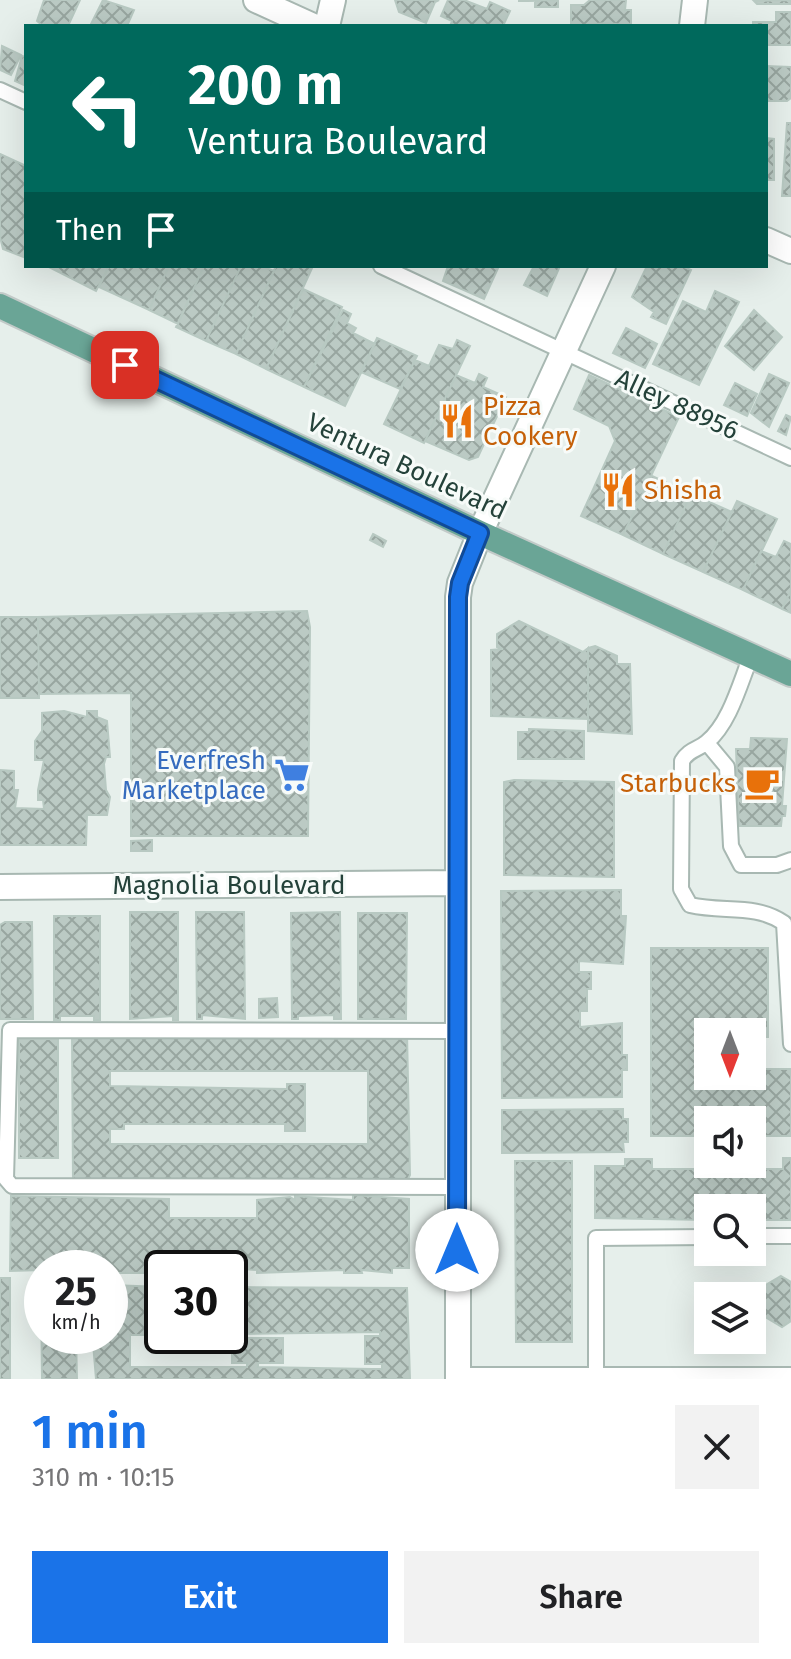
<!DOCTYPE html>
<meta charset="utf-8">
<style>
body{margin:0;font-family:"Fira Sans",sans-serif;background:#f2f2f2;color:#202124;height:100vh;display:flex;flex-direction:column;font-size:30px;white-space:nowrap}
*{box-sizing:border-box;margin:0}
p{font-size:26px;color:#757577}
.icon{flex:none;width:44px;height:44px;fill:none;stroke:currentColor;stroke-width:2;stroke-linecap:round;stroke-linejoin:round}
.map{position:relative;height:1379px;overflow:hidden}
.side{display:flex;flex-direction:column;background:#fff;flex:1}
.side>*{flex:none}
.top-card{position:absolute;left:24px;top:24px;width:744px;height:244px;border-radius:0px;box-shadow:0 8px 32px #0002;background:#00695c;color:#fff;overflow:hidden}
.needle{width:52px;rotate:180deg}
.fabs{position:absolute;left:694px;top:1018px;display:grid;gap:16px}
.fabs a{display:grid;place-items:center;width:72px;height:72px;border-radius:0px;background:#fff;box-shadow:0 8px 32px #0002;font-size:40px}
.speed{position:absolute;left:24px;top:1250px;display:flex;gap:16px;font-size:40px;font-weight:700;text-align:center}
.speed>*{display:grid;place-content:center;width:104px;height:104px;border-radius:50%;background:#fff;box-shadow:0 8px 32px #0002;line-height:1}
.speed small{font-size:20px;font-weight:400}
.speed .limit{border:4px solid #111;border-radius:12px;background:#fff;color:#111}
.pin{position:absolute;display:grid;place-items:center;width:68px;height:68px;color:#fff;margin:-34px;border-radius:16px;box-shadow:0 4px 12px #0006}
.me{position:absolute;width:88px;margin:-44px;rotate:0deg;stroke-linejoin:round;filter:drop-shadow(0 0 6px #0008)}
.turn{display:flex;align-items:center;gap:28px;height:168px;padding:0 32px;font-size:36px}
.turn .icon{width:104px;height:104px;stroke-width:2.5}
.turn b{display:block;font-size:56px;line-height:68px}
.then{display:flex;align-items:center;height:76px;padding:0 32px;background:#0003;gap:16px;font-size:30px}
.round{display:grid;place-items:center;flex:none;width:84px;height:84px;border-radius:0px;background:#f2f2f2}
.headline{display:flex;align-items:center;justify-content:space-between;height:136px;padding:0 32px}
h1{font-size:48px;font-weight:600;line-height:60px;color:#1a73e8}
.cta{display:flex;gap:16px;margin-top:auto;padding:16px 32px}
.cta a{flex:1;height:92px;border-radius:0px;background:#1a73e8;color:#fff;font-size:32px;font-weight:600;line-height:92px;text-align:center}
.cta a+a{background:#f2f2f2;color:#202124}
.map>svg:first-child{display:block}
.building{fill:url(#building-cross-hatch);stroke:#b8c9c2;stroke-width:2;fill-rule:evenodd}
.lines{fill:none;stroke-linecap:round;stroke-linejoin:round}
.service-casing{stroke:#a8b8b2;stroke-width:18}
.minor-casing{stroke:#a8b8b2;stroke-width:28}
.primary-casing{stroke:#c2cac8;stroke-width:28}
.service{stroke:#fff;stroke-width:14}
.minor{stroke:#fff;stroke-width:24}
.primary{stroke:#6aa596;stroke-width:24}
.route-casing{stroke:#114b97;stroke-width:20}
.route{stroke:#1a73e8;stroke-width:14}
.labels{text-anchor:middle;stroke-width:6;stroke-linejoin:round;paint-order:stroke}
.street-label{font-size:26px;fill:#24423a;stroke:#f7fbf9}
.food-label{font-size:26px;fill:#c56008;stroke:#f7fbf9;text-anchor:start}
.shop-label{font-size:26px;fill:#366cbe;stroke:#f7fbf9;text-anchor:end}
</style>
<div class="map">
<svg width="791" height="1379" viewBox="0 0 791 1379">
<defs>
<pattern id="building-cross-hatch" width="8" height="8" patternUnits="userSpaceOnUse" patternTransform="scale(2)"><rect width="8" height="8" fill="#bbcac4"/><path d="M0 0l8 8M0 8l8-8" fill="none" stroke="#98a6a0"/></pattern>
</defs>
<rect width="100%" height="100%" fill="#e6efeb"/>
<path class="building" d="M 44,0 L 80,0 L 68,26 L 43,26 L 37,21 Z
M 103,0 L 134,10 L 127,26 L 90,26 Z
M 395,0 L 439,0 L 435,2 L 426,23 L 399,12 Z
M 448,0 L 464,0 L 487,9 L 490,2 L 510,11 L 503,26 L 450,26 L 452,21 L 441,16 Z
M 558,0 L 558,7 L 535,7 L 535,1 L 518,1 Z
M 590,0 L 626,0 L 625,10 L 631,10 L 631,26 L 608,23 L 571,26 L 571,5 L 584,5 Z
M 791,0 L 791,4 L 757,4 L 754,1 Z
M 776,12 L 791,12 L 791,45 L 766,45 L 766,26 L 753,26 L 753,22 L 776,22 Z
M 2,46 L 21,55 L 11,75 L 0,70 Z
M 22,56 L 26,57 L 26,86 L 15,81 Z
M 766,66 L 791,67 L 791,98 L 787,101 L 766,101 Z
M 787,123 L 791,123 L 791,196 L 782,196 Z
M 766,138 L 774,139 L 774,180 L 766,180 Z
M 0,154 L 26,166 L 26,258 L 3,249 L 0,237 Z
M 47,266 L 109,266 L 96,291 Z
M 109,266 L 169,266 L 149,310 L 99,287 Z
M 169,266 L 204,266 L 178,324 L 149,310 Z
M 204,266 L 241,266 L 206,341 L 176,327 Z
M 241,266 L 262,266 L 274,271 L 236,354 L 206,341 Z
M 276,266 L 313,266 L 266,369 L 236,354 Z
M 448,266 L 499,266 L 484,299 L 443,281 Z
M 534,266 L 560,266 L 547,296 L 524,285 Z
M 647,266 L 682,266 L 691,270 L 666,324 L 651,317 L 654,312 L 632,297 Z
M 303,289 L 342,307 L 304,387 L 266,369 Z
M 715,291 L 739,302 L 699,385 L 653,364 L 683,301 L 706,312 Z
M 343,310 L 351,314 L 347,323 L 356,328 L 353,333 L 375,344 L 345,406 L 304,387 Z
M 754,310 L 782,337 L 754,370 L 725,346 Z
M 626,328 L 657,344 L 645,368 L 613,353 Z
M 377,338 L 417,356 L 400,389 L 361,372 Z
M 457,340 L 470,346 L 424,443 L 384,424 L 415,360 L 429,366 L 439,345 L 453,349 Z
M 479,374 L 487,378 L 483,387 L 506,397 L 478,457 L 469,460 L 425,441 L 456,375 L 475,383 Z
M 769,374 L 789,383 L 769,427 L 751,413 Z
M 589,375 L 679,417 L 623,535 L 581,516 L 615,441 L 609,426 L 574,409 Z
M 735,383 L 757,394 L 747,416 L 724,405 Z
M 786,415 L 791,417 L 786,435 L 778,431 Z
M 652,476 L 691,494 L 663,554 L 623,535 Z
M 691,494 L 732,512 L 703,572 L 663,554 Z
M 737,501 L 777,519 L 743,590 L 703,572 Z
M 373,534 L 386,541 L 383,547 L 370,540 Z
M 784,541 L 791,544 L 791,590 L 782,609 L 743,590 L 761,551 L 776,557 Z
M 791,590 L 791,613 L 782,609 Z
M 307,611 L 310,627 L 308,836 L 131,836 L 131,693 L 39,694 L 38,617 Z
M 0,617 L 38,617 L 39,698 L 0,698 Z
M 519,621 L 583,652 L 588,648 L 588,719 L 491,716 L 491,650 L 503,649 L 497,647 L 497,634 Z
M 595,646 L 617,656 L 617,664 L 630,664 L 632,734 L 588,731 L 588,648 Z
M 64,711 L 87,717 L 87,711 L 97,711 L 97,717 L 107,721 L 110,757 L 106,757 L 104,764 L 106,790 L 110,797 L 107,815 L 87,815 L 86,845 L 0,845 L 0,770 L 14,771 L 14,790 L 18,790 L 15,808 L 44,809 L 43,800 L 38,800 L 38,790 L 44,760 L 35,760 L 35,741 L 42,731 L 42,713 Z
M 529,729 L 584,731 L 584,759 L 518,759 L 518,732 L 529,732 Z
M 751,738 L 787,739 L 782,806 L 786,806 L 785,816 L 782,816 L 781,826 L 739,826 L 736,749 L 750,749 Z
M 514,780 L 614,782 L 614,877 L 504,875 L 504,782 Z
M 152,840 L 152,851 L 131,851 L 131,841 Z
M 621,890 L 621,916 L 626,916 L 623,964 L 579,961 L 579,972 L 591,972 L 591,989 L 587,989 L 587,1011 L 580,1011 L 580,1027 L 622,1023 L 622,1055 L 627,1055 L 627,1070 L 622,1070 L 622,1097 L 502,1098 L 501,891 Z
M 130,912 L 178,912 L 178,1020 L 173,1020 L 173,1016 L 130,1019 Z
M 196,912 L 244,912 L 245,1019 L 202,1015 L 202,1019 L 197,1019 Z
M 340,912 L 341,1019 L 334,1019 L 334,1015 L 298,1016 L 298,1019 L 292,1019 L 291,913 Z
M 358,913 L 407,913 L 406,1019 L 358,1019 Z
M 54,916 L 100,916 L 100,1020 L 94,1020 L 94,1016 L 60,1016 L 60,1020 L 54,1020 Z
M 5,922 L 32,922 L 33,1019 L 0,1019 L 0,925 Z
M 651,948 L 768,948 L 768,1037 L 757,1037 L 757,1069 L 791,1069 L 791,1136 L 752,1136 L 752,1120 L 708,1120 L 708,1136 L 651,1136 ZM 708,1032 L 752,1032 L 752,1076 L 708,1076 Z
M 277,998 L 278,1017 L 259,1018 L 259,999 Z
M 72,1033 L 407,1033 L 410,1175 L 407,1181 L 73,1181 ZM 110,1071 L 368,1071 L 368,1144 L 110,1144 L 110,1129 L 124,1129 L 124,1124 L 285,1124 L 285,1131 L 305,1131 L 305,1084 L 287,1084 L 287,1089 L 110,1086 Z
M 19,1039 L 58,1039 L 58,1158 L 19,1158 Z
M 623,1109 L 623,1119 L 628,1119 L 628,1142 L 623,1142 L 624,1152 L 502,1153 L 502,1110 Z
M 783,1158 L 791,1158 L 791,1220 L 752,1220 L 752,1208 L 708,1208 L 708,1220 L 595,1218 L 595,1166 L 625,1166 L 625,1159 L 652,1159 L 652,1169 L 710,1169 L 710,1164 L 735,1164 L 735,1169 L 783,1169 Z
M 515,1161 L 572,1161 L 572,1342 L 516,1342 Z
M 353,1195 L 409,1199 L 409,1268 L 392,1268 L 392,1273 L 361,1270 L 362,1273 L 344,1273 L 344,1270 L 257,1273 L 257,1270 L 230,1268 L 162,1268 L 162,1273 L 110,1273 L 110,1268 L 10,1271 L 11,1196 L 169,1199 L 169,1218 L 257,1218 L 257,1200 L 290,1197 L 295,1200 L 295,1196 L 353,1200 Z
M 781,1276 L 791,1282 L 791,1321 L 782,1327 L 760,1314 L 759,1289 Z
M 0,1278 L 10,1278 L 10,1379 L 0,1379 Z
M 110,1285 L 162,1287 L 162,1335 L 130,1335 L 130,1367 L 247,1367 L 247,1363 L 232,1363 L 232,1338 L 283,1338 L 283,1363 L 258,1363 L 258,1367 L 372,1369 L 382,1369 L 382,1364 L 365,1364 L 365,1336 L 380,1336 L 380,1332 L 230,1334 L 230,1287 L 407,1288 L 410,1379 L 96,1379 L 93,1343 L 96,1336 L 110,1336 Z
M 41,1291 L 42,1336 L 76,1336 L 77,1379 L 42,1379 Z"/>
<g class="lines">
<g class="service-casing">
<path id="service" d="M 0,90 L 26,102
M 381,266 L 791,458
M 751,656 C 740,683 730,723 707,742 C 698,750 689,749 682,761 L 681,889 L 690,905 C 724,913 754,903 784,923 L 791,1044
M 707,743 L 727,767 L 731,846 L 741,865 L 777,865 L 791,860
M 457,1187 L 12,1186 L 6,1179 L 10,1030 L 457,1031
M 752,1236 L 791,1236
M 458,1375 L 791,1375
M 596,1375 L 596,1238 L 708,1237"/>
</g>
<g class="minor-casing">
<path id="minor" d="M 256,0 L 313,26
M 327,26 L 333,0
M 692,26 L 695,0
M 766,240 L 791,251
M 0,887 L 457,883
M 458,1379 L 458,597 L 460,583 L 480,533 L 603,266"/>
</g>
<g class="primary-casing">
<path id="primary" d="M 0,306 L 480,533 L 791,674"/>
</g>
<use href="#service" class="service"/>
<use href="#minor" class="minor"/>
<use href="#primary" class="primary"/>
</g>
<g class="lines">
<g class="route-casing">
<path id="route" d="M 125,365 L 480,533 L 460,583 L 458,597 L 457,1250"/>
</g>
<use href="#route" class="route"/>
</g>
<defs>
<g id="restaurant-bare" transform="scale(2.76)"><path d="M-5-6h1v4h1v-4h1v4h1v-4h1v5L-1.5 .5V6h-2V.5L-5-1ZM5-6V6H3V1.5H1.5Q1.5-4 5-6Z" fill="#e8710a" stroke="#f7fbf9" stroke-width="2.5" paint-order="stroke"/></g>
<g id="supermarket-bare" transform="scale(2.76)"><path d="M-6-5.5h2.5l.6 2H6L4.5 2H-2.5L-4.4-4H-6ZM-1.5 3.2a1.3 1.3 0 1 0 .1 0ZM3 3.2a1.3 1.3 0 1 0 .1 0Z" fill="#3f7fe0" stroke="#f7fbf9" stroke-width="2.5" paint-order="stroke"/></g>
<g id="cafe-bare" transform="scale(2.76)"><path d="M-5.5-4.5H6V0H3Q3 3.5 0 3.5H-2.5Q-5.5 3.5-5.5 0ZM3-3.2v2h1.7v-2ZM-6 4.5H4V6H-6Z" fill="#e8710a" stroke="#f7fbf9" stroke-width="2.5" paint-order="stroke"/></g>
</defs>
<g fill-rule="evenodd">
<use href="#restaurant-bare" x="457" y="421"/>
<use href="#restaurant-bare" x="618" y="490"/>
<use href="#supermarket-bare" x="292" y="775"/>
<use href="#cafe-bare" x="762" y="783"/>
</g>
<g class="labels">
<g class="street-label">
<text transform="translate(677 404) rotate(25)" y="9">Alley 88956</text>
<text transform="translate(407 466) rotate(25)" y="9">Ventura Boulevard</text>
<text x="229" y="894">Magnolia Boulevard</text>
</g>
<g class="food-label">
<text x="483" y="415">Pizza<tspan x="483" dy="30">Cookery</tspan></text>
<text x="644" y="499">Shisha</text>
<text x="736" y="792" text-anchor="end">Starbucks</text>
</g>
<g class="shop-label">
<text x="266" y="769">Everfresh<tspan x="266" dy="30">Marketplace</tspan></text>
</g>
</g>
</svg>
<div class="fabs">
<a><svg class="needle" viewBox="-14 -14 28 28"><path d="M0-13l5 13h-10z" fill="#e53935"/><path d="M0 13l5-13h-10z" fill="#757577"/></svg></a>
<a><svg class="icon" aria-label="sound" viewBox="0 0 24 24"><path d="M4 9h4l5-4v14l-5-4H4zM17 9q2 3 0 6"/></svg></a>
<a><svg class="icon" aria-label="search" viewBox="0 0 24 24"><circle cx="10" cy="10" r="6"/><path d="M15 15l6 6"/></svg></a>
<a><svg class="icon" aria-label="layers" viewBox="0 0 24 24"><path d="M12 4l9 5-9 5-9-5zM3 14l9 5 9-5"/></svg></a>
</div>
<div class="speed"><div>25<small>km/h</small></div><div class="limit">30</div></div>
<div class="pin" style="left:125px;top:365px;background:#d93025"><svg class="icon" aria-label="arrive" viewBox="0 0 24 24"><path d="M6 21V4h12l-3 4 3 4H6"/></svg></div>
<svg class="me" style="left:457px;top:1250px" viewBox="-20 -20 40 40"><circle r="19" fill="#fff"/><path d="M0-13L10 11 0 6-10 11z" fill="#1a73e8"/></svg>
<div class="top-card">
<div class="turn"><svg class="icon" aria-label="left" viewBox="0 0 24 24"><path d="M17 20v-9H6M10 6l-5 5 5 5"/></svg><div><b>200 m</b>Ventura Boulevard</div></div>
<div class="then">Then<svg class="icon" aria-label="arrive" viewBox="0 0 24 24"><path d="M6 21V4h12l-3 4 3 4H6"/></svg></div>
</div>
</div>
<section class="side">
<div class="headline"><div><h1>1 min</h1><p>310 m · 10:15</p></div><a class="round"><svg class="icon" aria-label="close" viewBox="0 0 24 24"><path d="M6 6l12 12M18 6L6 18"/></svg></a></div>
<div class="cta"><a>Exit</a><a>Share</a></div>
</section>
